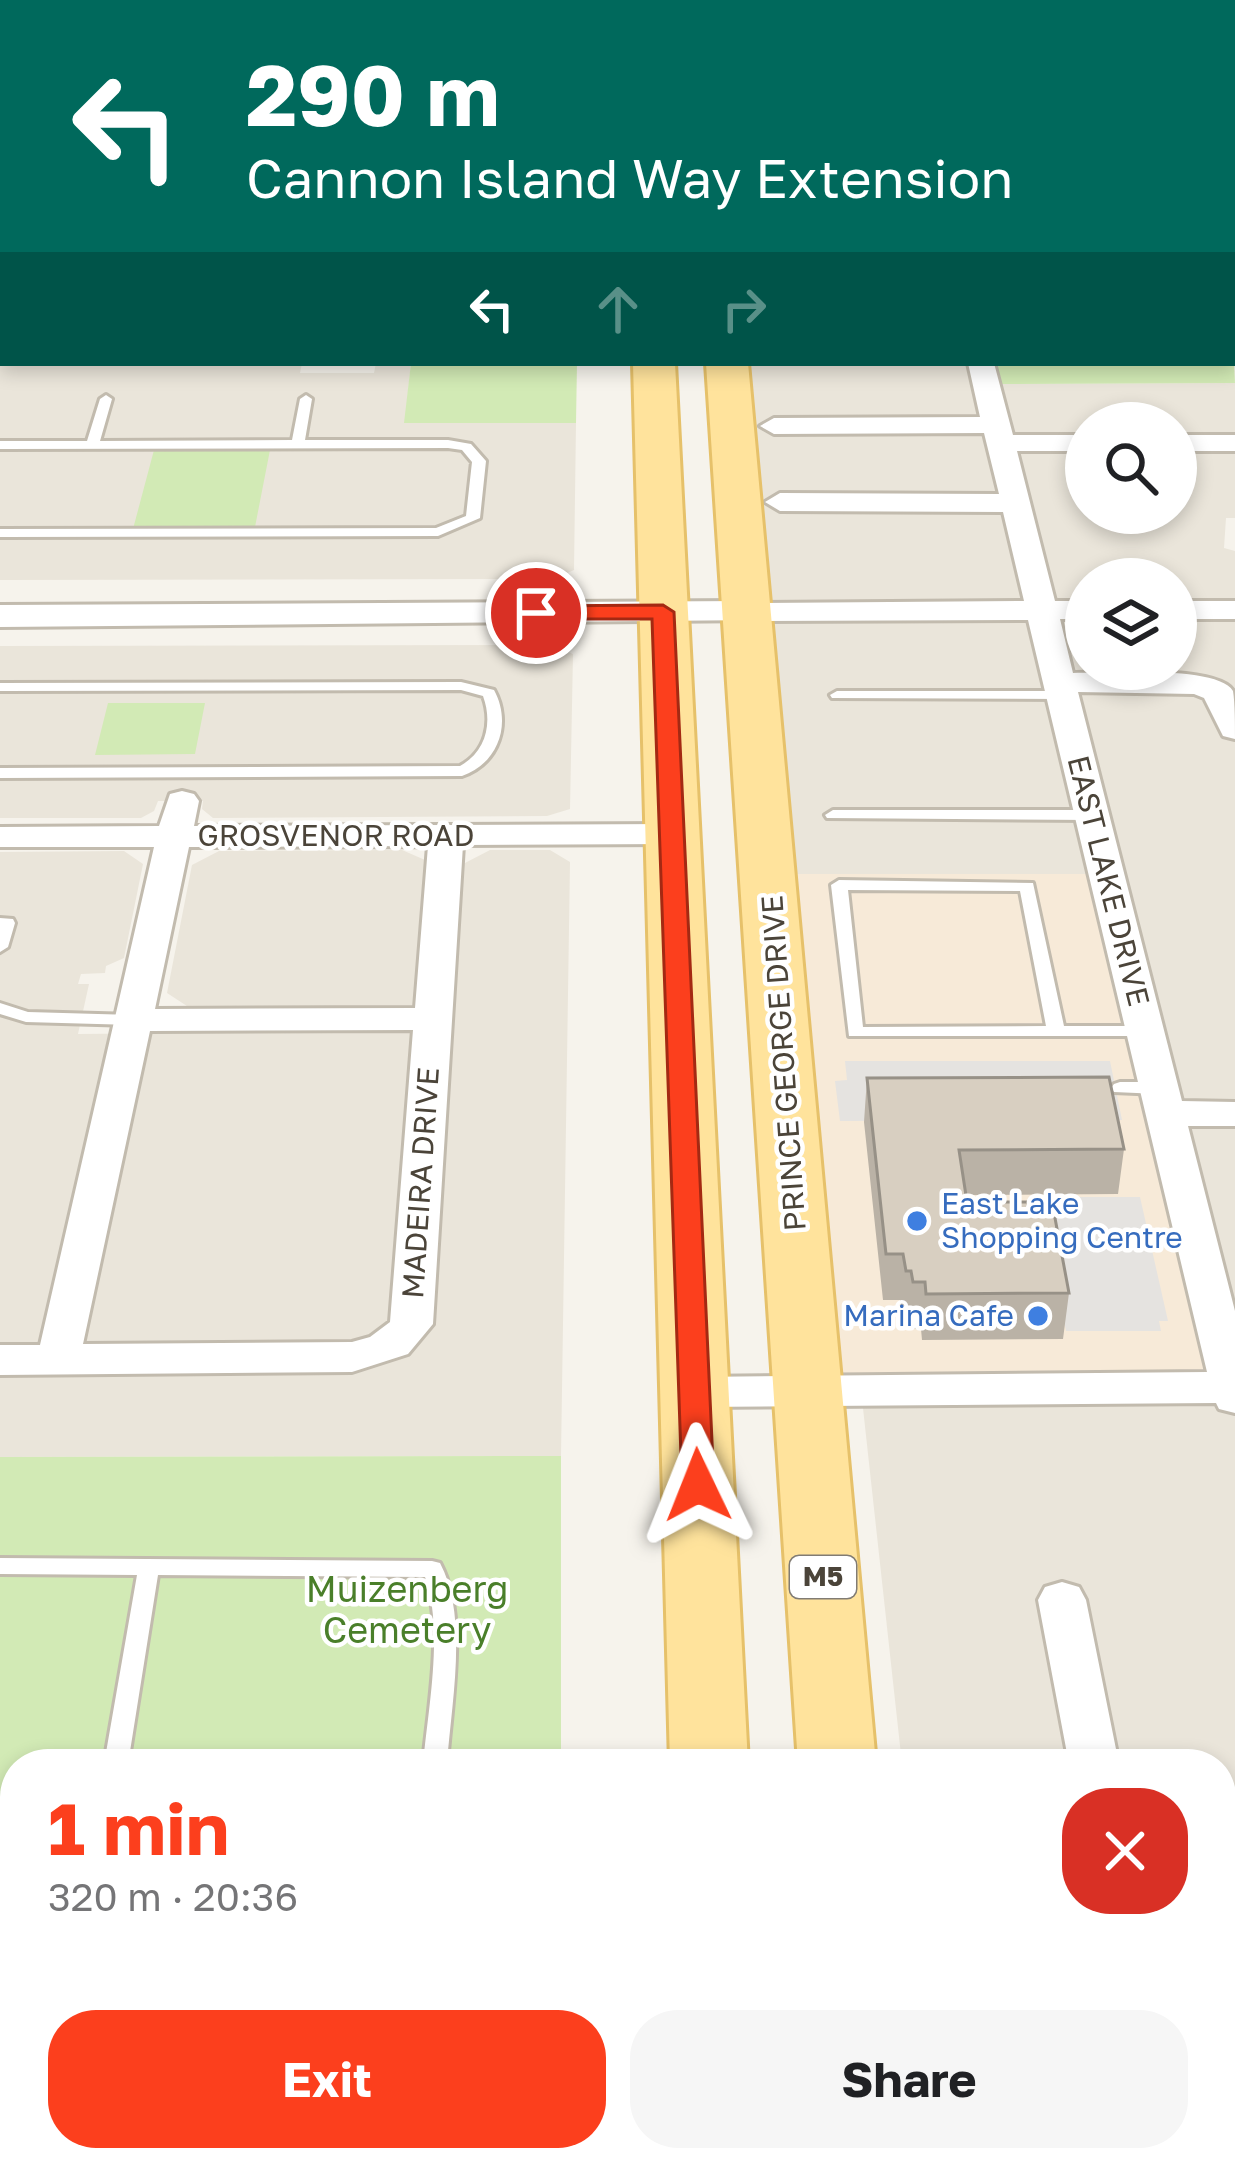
<!DOCTYPE html>
<meta charset="utf-8">
<style>
body{margin:0;font-family:"Golos Text",sans-serif;background:#f6f6f6;color:#202124;height:100vh;display:flex;flex-direction:column;font-size:45px;white-space:nowrap}
*{box-sizing:border-box;margin:0}
p{font-size:39px;color:#757577}
.icon{flex:none;width:66px;height:66px;fill:none;stroke:currentColor;stroke-width:2;stroke-linecap:round;stroke-linejoin:round}
.map{position:relative;flex:1;overflow:hidden}
.side{position:absolute;left:0px;top:1749px;width:1236px;height:423px;display:flex;flex-direction:column;background:#fff;border-radius:48px 48px 0 0;box-shadow:0 6px 18px #0003}
.side>*{flex:none}
.top-card{position:absolute;left:0px;top:0px;width:1236px;height:366px;box-shadow:0 6px 18px #0003;background:#00695c;color:#fff;overflow:hidden}
.tools{position:absolute;left:1065px;top:402px;display:grid;gap:24px}
.tools a{display:grid;place-items:center;width:132px;height:132px;border-radius:50%;background:#fff;box-shadow:0 6px 18px #0003;font-size:60px}
.pin{position:absolute;display:grid;place-items:center;width:102px;height:102px;color:#fff;margin:-51px;border:6px solid #fff;border-radius:50%;box-shadow:0 3px 12px #0007}
.me{position:absolute;width:132px;margin:-66px;rotate:358deg;stroke-linejoin:round;filter:drop-shadow(0 0 9px #0008)}
.turn{display:flex;align-items:center;gap:42px;height:252px;padding:0 48px;font-size:54px}
.turn .icon{width:156px;height:156px;stroke-width:2.5}
.turn b{display:block;font-size:84px;line-height:102px}
.lanes{display:flex;align-items:center;height:114px;padding:0 48px;background:#0003;justify-content:center;gap:60px;direction:ltr}
.lanes .off{opacity:.35}
.round{display:grid;place-items:center;flex:none;width:126px;height:126px;border-radius:48px;background:#f6f6f6}
.overview{display:flex;align-items:center;justify-content:space-between;height:204px;padding:0 48px}
h1{font-size:72px;font-weight:700;line-height:90px;color:#fc3f1d}
.primary-button{display:flex;gap:24px;margin-top:auto;padding:24px 48px}
.primary-button a{flex:1;height:138px;border-radius:48px;background:#fc3f1d;color:#fff;font-size:48px;font-weight:700;line-height:138px;text-align:center}
.primary-button a+a{background:#f6f6f6;color:#202124}
.map>svg:first-child{display:block}
.residential{fill:#eae5da;fill-rule:evenodd}
.commercial{fill:#f7ead8}
.green{fill:#d2eab5}
.parking{fill:#e5e3e0}
.lines{fill:none;stroke-linecap:round;stroke-linejoin:round}
.service-casing{stroke:#c2bbae;stroke-width:6}
.minor-casing{stroke:#c2bbae;stroke-width:6}
.tertiary-casing{stroke:#c2bbae;stroke-width:6}
.primary-casing{stroke:#e6c16a;stroke-width:6}
.service{fill:#fff;fill-rule:evenodd}
.minor{fill:#fff;fill-rule:evenodd}
.tertiary{fill:#fff;fill-rule:evenodd}
.primary{fill:#ffe39c;fill-rule:evenodd}
.wall{fill:#bab2a6}
.building{fill:#d8cfc1;stroke:#979187;stroke-width:3}
.route{fill:#fc3f1d;stroke:#a42913;stroke-width:3}
.shop-dot{fill:#3f7fe0;stroke:#fff;stroke-width:4.5}
.labels{text-anchor:middle;stroke-width:9;stroke-linejoin:round;paint-order:stroke}
.shield{fill:#fff;stroke:#817c74;stroke-width:3}
.shield-label{font-size:27px;font-weight:bold;fill:#4b4439}
.street-label{font-size:30px;fill:#4b4439;stroke:#fff}
.shop-label{font-size:30px;fill:#366cbe;stroke:#fff;text-anchor:start}
.near-park-label{font-size:36px;fill:#4a7f2a;stroke:#fff}
</style>
<div class="map">
<svg width="1235" height="2171" viewBox="0 0 1235 2171">
<rect width="100%" height="100%" fill="#f6f3ec"/>
<path class="residential" d="M 0,0 L 319,0 L 3,3 L 3,363 L 302,363 L 300,373 L 374,373 L 376,363 L 411,363 L 405,423 L 576,423 L 574,570 L 554,579 L 0,580 Z
M 696,0 L 1235,0 L 1235,59 L 1233,3 Z
M 727,363 L 981,363 L 987,384 L 1235,383 L 1235,518 L 1226,518 L 1224,548 L 1235,551 L 1235,1884 L 1221,1911 L 1221,1764 L 902,1764 L 861,1390 L 770,874 ZM 1086,423 L 1176,423 L 1176,513 L 1086,513 ZM 1086,579 L 1176,579 L 1176,669 L 1086,669 Z
M 553,645 L 573,654 L 570,809 L 547,816 L 213,818 L 202,809 L 203,801 L 158,801 L 154,811 L 141,818 L 0,818 L 0,646 Z
M 402,850 L 432,863 L 465,863 L 490,850 L 550,850 L 570,862 L 561,1456 L 0,1457 L 0,852 L 124,851 L 143,864 L 124,958 L 106,966 L 105,973 L 81,974 L 78,984 L 89,984 L 78,1034 L 185,1033 L 190,1008 L 167,993 L 192,865 L 219,851 Z
M 946,2157 L 1092,2157 L 1085,2171 L 948,2171 Z"/>
<path class="commercial" d="M 770,874 L 1107,874 L 1232,1387 L 808,1391 Z"/>
<path class="green" d="M 1233,342 L 1235,383 L 1001,384 L 996,367 L 998,363 L 1233,363 Z
M 411,363 L 577,363 L 576,423 L 404,423 Z
M 154,450 L 270,450 L 255,527 L 133,529 Z
M 108,703 L 205,703 L 195,754 L 95,755 Z
M 561,1456 L 561,1764 L 15,1764 L 15,2157 L 561,2157 L 561,2171 L 0,2171 L 0,1457 Z
M 1235,1934 L 1235,2171 L 1123,2171 L 1130,2157 L 1221,2157 L 1221,1961 Z"/>
<path class="parking" d="M 845,1061 L 1110,1061 L 1122,1120 L 840,1121 L 835,1081 L 847,1080 Z
M 1042,1197 L 1140,1197 L 1168,1321 L 1159,1321 L 1161,1331 L 1066,1331 Z"/>
<g class="lines">
<g class="service-casing">
<path id="service" d="M 336,0 L 346,0 L 347,3 L 337,3 Z
M 0,12 L 3,12 L 3,18 L 0,18 Z
M 0,60 L 3,60 L 3,66 L 0,66 Z
M 0,139 L 3,139 L 3,145 L 0,145 Z
M 106,395 L 112,399 L 100,441 L 292,440 L 300,399 L 306,395 L 312,399 L 305,440 L 448,440 L 471,444 L 486,461 L 480,518 L 438,536 L 0,537 L 0,529 L 436,528 L 466,516 L 472,462 L 462,450 L 448,448 L 0,449 L 0,441 L 87,441 L 100,399 Z
M 461,682 L 494,690 C 512,723 499,763 462,776 L 0,778 L 0,768 L 460,766 C 486,752 493,723 483,696 L 461,690 L 0,691 L 0,683 Z
M 837,691 L 1063,691 L 1070,695 L 1063,699 L 832,698 L 830,695 Z
M 833,810 L 1092,810 L 1100,815 L 1092,820 L 827,818 L 825,815 Z
M 839,880 L 1033,883 L 1064,1026 L 1145,1026 L 1154,1031 L 1145,1036 L 849,1036 L 831,885 ZM 848,890 L 1020,891 L 1046,1026 L 863,1027 Z
M 0,918 L 13,919 L 15,923 L 8,947 L 0,952 Z
M 0,1003 L 28,1012 L 133,1015 L 142,1020 L 133,1025 L 26,1022 L 0,1014 Z
M 1120,1082 L 1159,1082 L 1168,1088 L 1159,1094 L 1114,1092 L 1111,1088 L 1114,1084 Z
M 0,1558 L 432,1561 L 440,1563 C 469,1617 451,1704 447,1764 L 423,1764 C 428,1709 444,1629 425,1577 L 158,1575 L 128,1764 L 104,1764 L 137,1575 L 0,1574 Z
M 0,1880 L 15,1880 L 15,1900 L 0,1900 Z
M 36,2157 L 62,2157 L 60,2171 L 34,2171 Z
M 399,2157 L 425,2157 L 424,2171 L 398,2171 Z"/>
</g>
<g class="minor-casing">
<path id="minor" d="M 877,0 L 897,0 L 897,3 L 877,3 Z
M 1060,0 L 1080,0 L 1081,3 L 1061,3 Z
M 1233,52 L 1235,52 L 1235,66 L 1233,66 Z
M 0,212 L 3,212 L 3,226 L 0,226 Z
M 0,311 L 3,311 L 3,327 L 0,327 Z
M 968,363 L 994,363 L 1013,435 L 1086,435 L 1086,451 L 1017,451 L 1055,601 L 1086,601 L 1086,619 L 1060,619 L 1073,673 C 1103,673 1218,665 1233,691 C 1235,703 1235,725 1235,739 L 1223,736 L 1204,698 L 1194,694 L 1078,692 L 1182,1101 L 1235,1102 L 1235,1126 L 1188,1126 L 1235,1311 L 1235,1413 L 1219,1409 L 1216,1403 L 694,1407 L 678,1403 L 672,1392 L 678,1381 L 694,1377 L 1207,1372 L 1028,620 L 748,621 L 732,612 L 748,603 L 1024,601 L 1003,512 L 780,511 L 765,502 L 780,493 L 999,494 L 984,433 L 774,434 L 760,426 L 774,418 L 980,417 Z
M 1176,435 L 1235,435 L 1235,451 L 1176,451 Z
M 1176,601 L 1235,601 L 1235,619 L 1176,619 Z
M 182,791 L 194,794 L 199,801 L 194,826 L 672,824 L 684,827 L 689,834 L 684,841 L 672,844 L 463,845 L 433,1324 L 408,1354 L 352,1372 L 0,1375 L 0,1345 L 40,1345 L 154,847 L 0,847 L 0,827 L 159,826 L 170,794 ZM 428,846 L 415,1008 L 155,1009 L 189,847 ZM 413,1030 L 390,1322 L 370,1337 L 352,1342 L 83,1344 L 150,1031 Z
M 1062,1582 L 1079,1587 L 1086,1600 L 1119,1764 L 1069,1764 L 1038,1600 L 1045,1587 Z
M 1235,1862 L 1235,1928 L 1221,1933 L 1221,1867 Z
M 1063,2157 L 1121,2157 L 1114,2171 L 1056,2171 Z"/>
</g>
<g class="tertiary-casing">
<path id="tertiary" d="M 748,601 L 761,604 L 767,612 L 761,620 L 0,627 L 0,605 Z"/>
</g>
<g class="primary-casing">
<path id="primary" d="M 624,0 L 656,0 L 656,3 L 624,3 Z
M 680,0 L 712,0 L 712,3 L 680,3 Z
M 633,363 L 675,363 L 748,1764 L 670,1764 Z
M 706,363 L 748,363 L 876,1764 L 798,1764 Z
M 681,2157 L 769,2157 L 769,2171 L 681,2171 Z
M 824,2157 L 912,2157 L 913,2171 L 825,2171 Z"/>
</g>
<use href="#service" class="service"/>
<use href="#minor" class="minor"/>
<use href="#tertiary" class="tertiary"/>
<use href="#primary" class="primary"/>
</g>
<path class="wall" d="M 1233,64 L 1235,64 L 1235,125 L 1233,122 Z
M 867,1078 L 1124,1149 L 1118,1194 L 966,1195 L 967,1202 L 1069,1293 L 1063,1339 L 922,1340 L 921,1329 L 909,1328 L 908,1318 L 902,1317 L 900,1300 L 883,1300 L 864,1122 Z"/>
<path class="building" d="M 1233,64 L 1235,64 L 1235,98 L 1233,98 Z
M 1109,1077 L 1124,1149 L 959,1150 L 967,1202 L 1052,1202 L 1069,1293 L 926,1294 L 925,1282 L 913,1282 L 911,1271 L 906,1271 L 903,1254 L 886,1254 L 867,1078 Z"/>
<path class="route" d="M 663,605 L 674,612 L 714,1485 L 709,1493 L 686,1493 L 682,1485 L 652,619 L 536,619 L 525,613 L 536,606 Z"/>
<g class="shop-dot">
<circle cx="917" cy="1221" r="12"/>
<circle cx="1038" cy="1316" r="12"/>
</g>
<g class="labels">
<rect class="shield" x="790" y="1556" width="66" height="42" rx="9"/>
<g class="shield-label">
<text x="823" y="1586">M5</text>
</g>
<g class="street-label">
<text x="336" y="846">GROSVENOR ROAD</text>
<text transform="translate(1108 881) rotate(76)" y="10">EAST LAKE DRIVE</text>
<text transform="translate(784 1063) rotate(-94)" y="10">PRINCE GEORGE DRIVE</text>
<text transform="translate(421 1183) rotate(-86)" y="10">MADEIRA DRIVE</text>
</g>
<g class="shop-label">
<text x="941" y="1214">East Lake<tspan x="941" dy="34">Shopping Centre</tspan></text>
<text x="1014" y="1326" text-anchor="end">Marina Cafe</text>
</g>
<g class="near-park-label">
<text x="407" y="1602">Muizenberg<tspan x="407" dy="41">Cemetery</tspan></text>
</g>
</g>
</svg>
<div class="tools">
<a><svg class="icon" aria-label="search" viewBox="0 0 24 24"><circle cx="10" cy="10" r="6"/><path d="M15 15l6 6"/></svg></a>
<a><svg class="icon" aria-label="layers" viewBox="0 0 24 24"><path d="M12 4l9 5-9 5-9-5zM3 14l9 5 9-5"/></svg></a>
</div>
<div class="pin" style="left:536px;top:613px;background:#d93025"><svg class="icon" aria-label="arrive" viewBox="0 0 24 24"><path d="M6 21V4h12l-3 4 3 4H6"/></svg></div>
<svg class="me" style="left:698px;top:1485px" viewBox="-20 -20 40 40"><path d="M0-17L14 15 0 8-14 15z" fill="#fc3f1d" stroke="#fff" stroke-width="4"/></svg>
<div class="top-card">
<div class="turn"><svg class="icon" aria-label="left" viewBox="0 0 24 24"><path d="M17 20v-9H6M10 6l-5 5 5 5"/></svg><div><b>290 m</b>Cannon Island Way Extension</div></div>
<div class="lanes"><svg class="icon" aria-label="left" viewBox="0 0 24 24"><path d="M17 20v-9H6M10 6l-5 5 5 5"/></svg><svg class="icon off" aria-label="ahead" viewBox="0 0 24 24"><path d="M12 20V5M6 11l6-6 6 6"/></svg><svg class="icon off" aria-label="right" viewBox="0 0 24 24"><path d="M7 20v-9h11M14 6l5 5-5 5"/></svg></div>
</div>
<section class="side">
<div class="overview"><div><h1>1 min</h1><p>320 m · 20:36</p></div><a class="round" style="background:#d93025;color:#fff"><svg class="icon" aria-label="close" viewBox="0 0 24 24"><path d="M6 6l12 12M18 6L6 18"/></svg></a></div>
<div class="primary-button"><a>Exit</a><a>Share</a></div>
</section>
</div>
